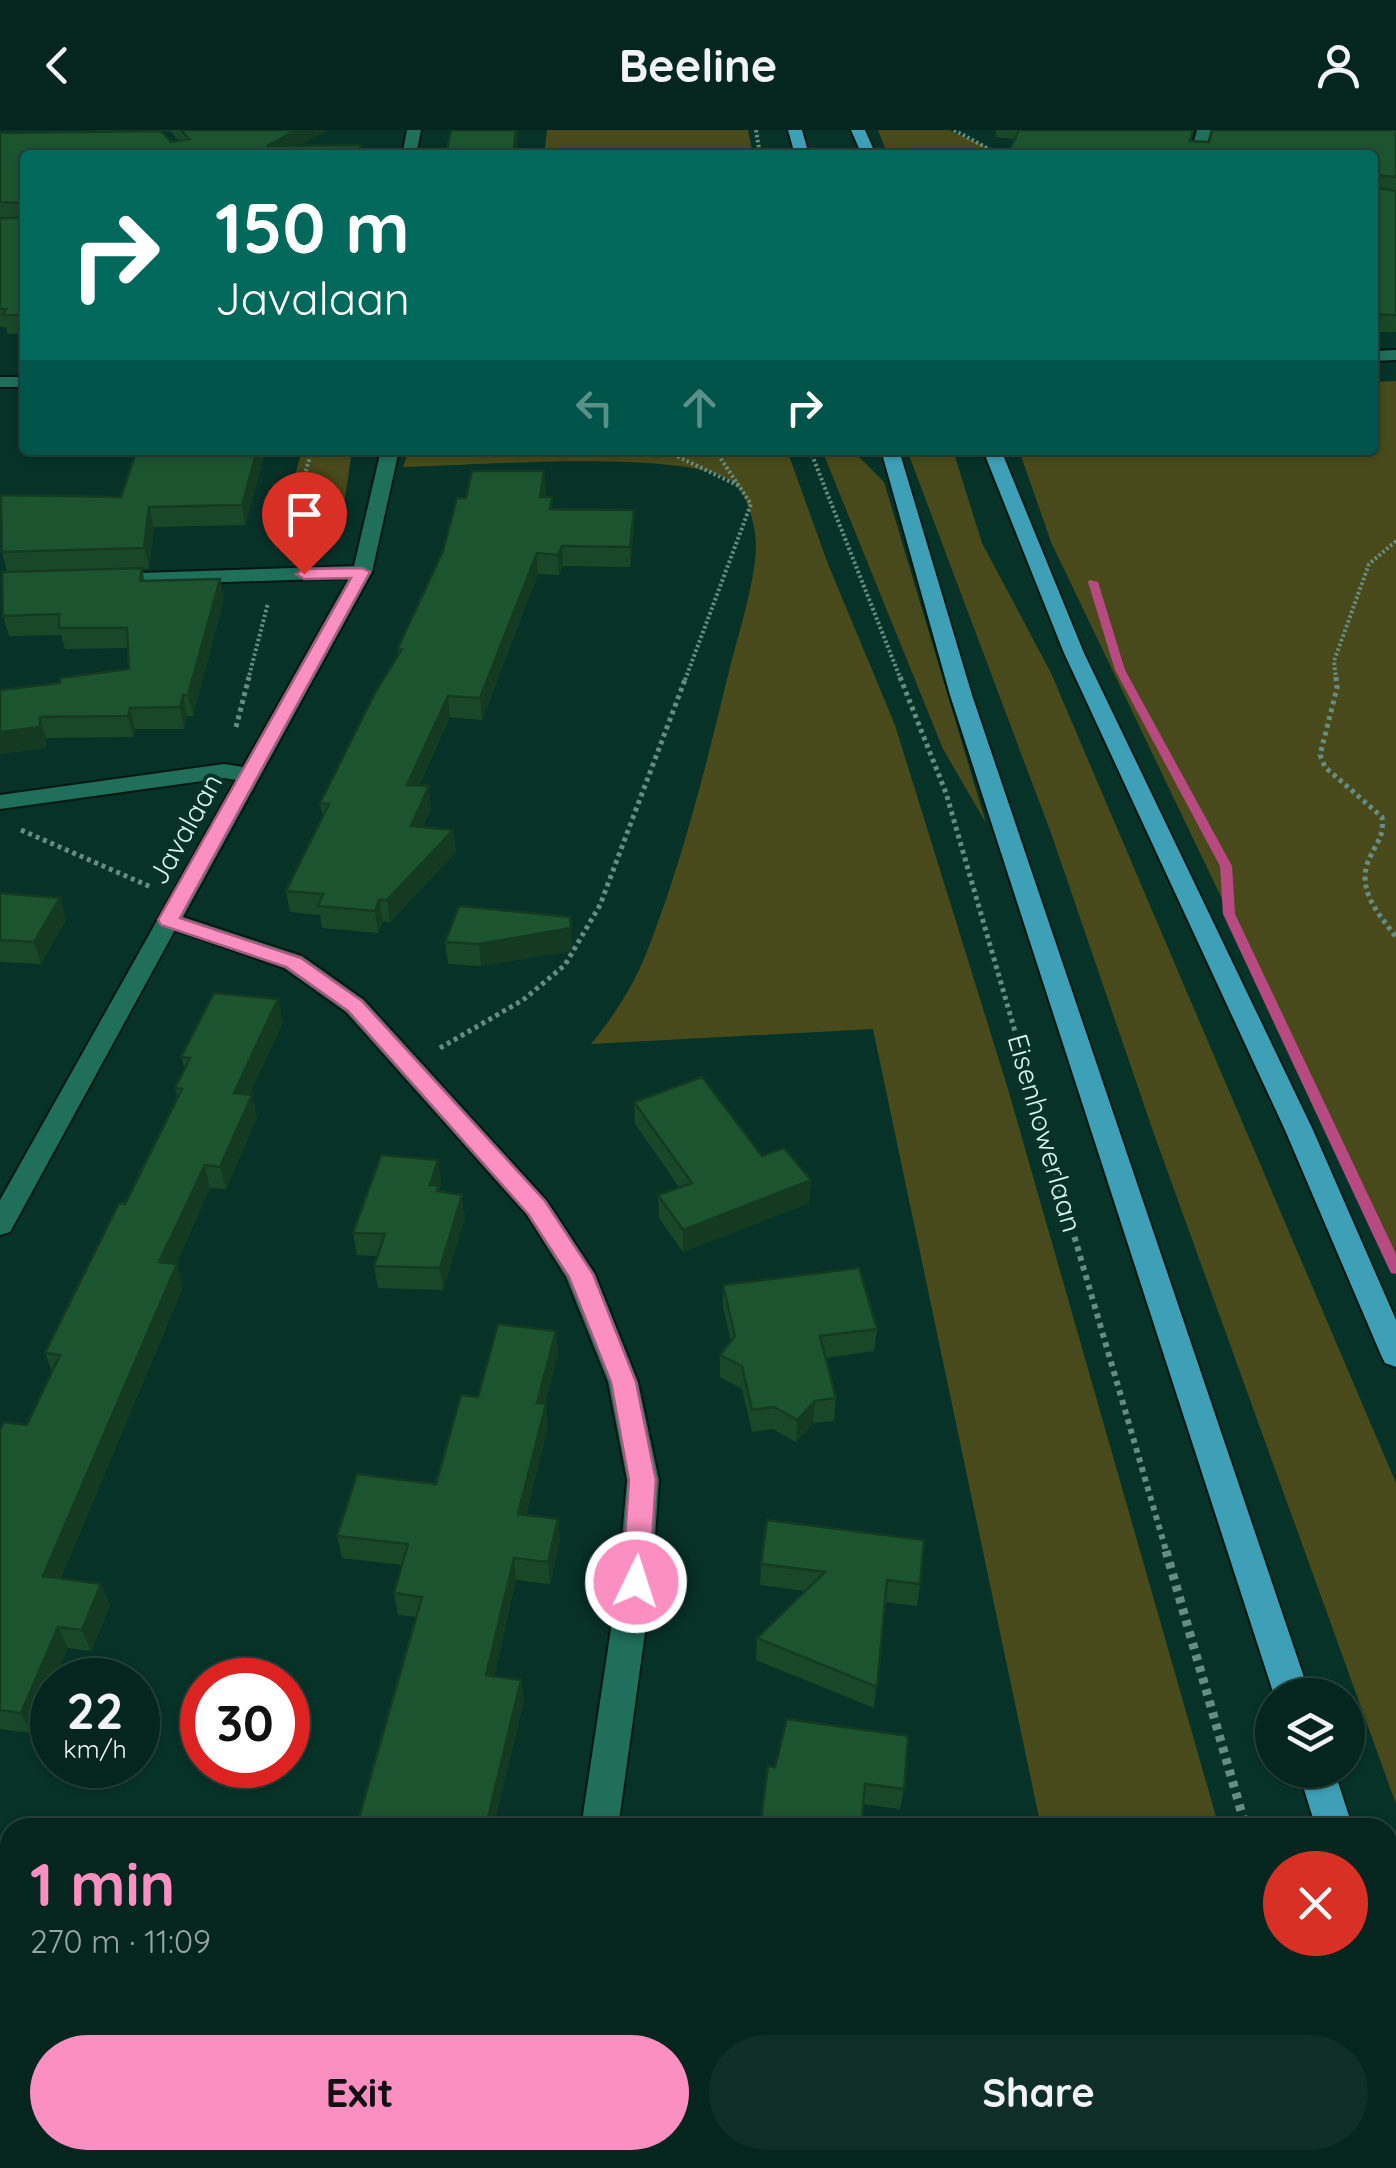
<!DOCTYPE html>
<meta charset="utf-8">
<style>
body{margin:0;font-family:Quicksand,sans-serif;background:#0e2e27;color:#f1f3f6;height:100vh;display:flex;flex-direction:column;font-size:38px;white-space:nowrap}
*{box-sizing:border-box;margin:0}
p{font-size:32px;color:#97a5a4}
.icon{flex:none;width:55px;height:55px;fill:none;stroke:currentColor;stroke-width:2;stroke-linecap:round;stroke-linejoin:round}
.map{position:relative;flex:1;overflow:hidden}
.panel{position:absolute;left:0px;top:1688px;width:1398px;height:352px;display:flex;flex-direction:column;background:#05261e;border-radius:30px 30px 0 0;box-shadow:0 2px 8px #0004,0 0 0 2px #26433c}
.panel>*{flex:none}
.hud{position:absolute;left:20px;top:20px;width:1358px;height:305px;border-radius:10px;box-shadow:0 2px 8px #0004,0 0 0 2px #26433c;background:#00695c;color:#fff;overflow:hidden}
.controls{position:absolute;left:1255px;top:1548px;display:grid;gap:20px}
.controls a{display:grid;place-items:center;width:110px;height:110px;border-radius:50%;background:#05261e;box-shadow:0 2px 8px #0004,0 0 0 2px #26433c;font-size:50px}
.speed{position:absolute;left:30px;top:1528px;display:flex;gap:20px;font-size:50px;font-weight:700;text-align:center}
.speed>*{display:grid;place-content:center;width:130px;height:130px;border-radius:50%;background:#05261e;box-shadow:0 2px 8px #0004,0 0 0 2px #26433c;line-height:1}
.speed small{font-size:25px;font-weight:400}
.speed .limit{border:15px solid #d22;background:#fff;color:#111}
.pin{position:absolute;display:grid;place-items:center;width:85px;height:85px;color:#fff;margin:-102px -42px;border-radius:50% 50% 50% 0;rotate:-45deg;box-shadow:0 0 10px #0007}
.pin .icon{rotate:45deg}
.me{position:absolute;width:110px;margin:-55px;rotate:4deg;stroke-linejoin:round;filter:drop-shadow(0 0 8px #0008)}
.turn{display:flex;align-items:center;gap:35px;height:210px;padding:0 30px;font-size:45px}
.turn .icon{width:130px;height:130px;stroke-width:2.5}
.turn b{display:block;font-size:70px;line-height:85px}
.lanes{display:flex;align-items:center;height:95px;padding:0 30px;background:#0003;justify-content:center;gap:50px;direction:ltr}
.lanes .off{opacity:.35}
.round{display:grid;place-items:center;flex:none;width:105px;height:105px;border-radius:52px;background:#0e2e27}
.summary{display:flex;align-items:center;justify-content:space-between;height:170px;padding:0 30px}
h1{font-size:60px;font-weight:700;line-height:75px;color:#fc8fc1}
.cta{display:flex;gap:20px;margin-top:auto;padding:20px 30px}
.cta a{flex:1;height:115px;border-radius:60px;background:#fc8fc1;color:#111;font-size:40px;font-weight:700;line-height:115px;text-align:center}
.cta a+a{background:#0e2e27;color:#f1f3f6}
header{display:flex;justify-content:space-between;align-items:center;height:130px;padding:0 30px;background:#05261e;font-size:45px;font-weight:700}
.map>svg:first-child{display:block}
.green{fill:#484a1b}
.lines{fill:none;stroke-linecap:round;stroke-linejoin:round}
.stream{fill:#b74b81;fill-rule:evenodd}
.minor-casing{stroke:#021811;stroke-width:4}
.secondary-casing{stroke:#021811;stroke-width:4}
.primary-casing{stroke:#021811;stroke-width:4}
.path-far3{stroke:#658d82;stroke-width:4;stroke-dasharray:2.5 2.5;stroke-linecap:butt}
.path-far2{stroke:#658d82;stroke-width:5;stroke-dasharray:4 4;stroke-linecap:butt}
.path-far1{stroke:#658d82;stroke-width:6;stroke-dasharray:5 5;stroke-linecap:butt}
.path{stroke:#658d82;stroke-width:9;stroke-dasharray:6 6;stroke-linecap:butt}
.minor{fill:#1f6f5b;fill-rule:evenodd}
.secondary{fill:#1f6f5b;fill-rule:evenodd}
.primary{fill:#3ea0b7;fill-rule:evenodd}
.wall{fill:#194829;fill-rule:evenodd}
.shaded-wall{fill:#143b22}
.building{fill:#1d5430;stroke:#143b22;stroke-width:2.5}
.route{fill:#fc8fc1;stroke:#a45d7d;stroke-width:2.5}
.labels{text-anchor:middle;stroke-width:8;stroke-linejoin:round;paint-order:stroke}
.street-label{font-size:28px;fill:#d5f9ec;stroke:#073228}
</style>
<header><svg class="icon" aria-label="back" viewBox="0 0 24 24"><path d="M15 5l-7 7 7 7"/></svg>Beeline<svg class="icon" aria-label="person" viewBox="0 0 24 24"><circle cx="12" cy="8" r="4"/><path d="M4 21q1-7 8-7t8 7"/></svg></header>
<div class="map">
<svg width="1396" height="2038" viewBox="0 0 1396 2038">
<rect width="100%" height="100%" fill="#073228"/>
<path class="green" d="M 547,0 L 748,0 L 753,25 L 544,25 Z
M 878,0 L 949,0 L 1005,25 L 888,25 Z
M 1396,251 L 1396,1132 L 1051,412 L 1019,320 L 1372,320 L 1373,252 Z
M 302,320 L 352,320 L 345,368 L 328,414 L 276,416 Z
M 409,320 L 787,320 L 828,434 L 895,595 L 1008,959 L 1219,1697 L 1041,1697 L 873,899 L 591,914 C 614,886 632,858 646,824 C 682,733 706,636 729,541 C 738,506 756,449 756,415 C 756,397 747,363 733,352 C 687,318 469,336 403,337 Z
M 822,320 L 852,320 L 884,352 L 986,693 L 943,619 Z
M 907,320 L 953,320 L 982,413 L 1051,543 L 1396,1353 L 1396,1674 L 1154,1004 L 1051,703 Z
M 1112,2030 L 1314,2030 L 1316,2038 L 1113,2038 Z"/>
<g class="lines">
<path class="stream" d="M 1090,450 L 1098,452 L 1125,540 L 1232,736 L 1235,784 L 1396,1124 L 1396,1144 L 1391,1143 L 1389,1139 L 1223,784 L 1220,736 L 1115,540 L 1088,452 Z"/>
<g class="minor-casing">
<path id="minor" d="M 407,0 L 421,0 L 416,25 L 402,25 Z
M 1197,0 L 1211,0 L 1204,25 L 1190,25 Z
M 381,320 L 399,320 L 372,442 L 183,787 L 302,826 L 364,870 L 547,1071 L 595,1144 L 638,1252 L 659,1350 L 652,1452 L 618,1698 L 581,1698 L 618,1452 L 627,1350 L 608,1252 L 566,1147 L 527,1085 L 346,882 L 284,838 L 175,800 L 10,1102 L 0,1105 L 0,1070 L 236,650 L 224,648 L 0,679 L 0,665 L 224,634 L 243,637 L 349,448 L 108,456 L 98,450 L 108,444 L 354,436 Z
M 0,1973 L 10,1975 L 10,2017 L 0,2015 Z
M 179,2030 L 263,2030 L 266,2038 L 182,2038 Z
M 528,2030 L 570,2030 L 569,2038 L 527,2038 Z"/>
</g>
<g class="secondary-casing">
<path id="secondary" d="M 1396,220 L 1396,230 L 1372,231 L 1372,221 Z
M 0,247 L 25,247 L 25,257 L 0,257 Z"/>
</g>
<g class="primary-casing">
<path id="primary" d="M 788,0 L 802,0 L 809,25 L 795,25 Z
M 851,0 L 865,0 L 876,25 L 862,25 Z
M 881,320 L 899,320 L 972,565 L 1310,1565 L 1274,1565 L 950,565 Z
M 983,320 L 1001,320 L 1084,523 L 1313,1000 L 1396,1190 L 1396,1237 L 1385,1233 L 1381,1225 L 1285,1000 L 1064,523 Z
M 1298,1640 L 1334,1640 L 1353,1698 L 1316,1698 Z
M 1388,1835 L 1396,1839 L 1396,1901 L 1388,1897 Z"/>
</g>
<path class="path-far3" d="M 756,0 L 760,25
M 954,0 L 1000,25
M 664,320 L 739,356
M 810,320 L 901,550
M 283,418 L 312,320
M 248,550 L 268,473
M 685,550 L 751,374 L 715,320
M 1336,550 L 1334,531 L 1369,434 L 1396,411"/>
<path class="path-far2" d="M 900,547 L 946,663 L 1025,936
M 1336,547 L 1337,558 L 1320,625 L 1325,637 L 1382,687 C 1384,705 1379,709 1371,725 C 1354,757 1377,782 1396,807
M 236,597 L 249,547
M 21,700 L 151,757
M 440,918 L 523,870 L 565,835 L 600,775 L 686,547"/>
<path class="path-far1" d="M 1024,934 L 1167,1424"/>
<path class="path" d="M 1166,1421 L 1246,1698
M 1342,2030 L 1344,2038"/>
<use href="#minor" class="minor"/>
<use href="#secondary" class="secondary"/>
<use href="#primary" class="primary"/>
</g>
<path class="wall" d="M 97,0 L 327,0 L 300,15 L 25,25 L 25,203 L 7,204 L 6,197 L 0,197 L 0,3 L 97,2 ZM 162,1 L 170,1 L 179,11 L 171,12 Z
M 996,0 L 1194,0 L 1191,11 L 1209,12 L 1396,0 L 1396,202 L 1372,202 L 1372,25 L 1015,9 L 996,7 Z
M 266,320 L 245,395 L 154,397 L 149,439 L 142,439 L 145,451 L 220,449 L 224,469 L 193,586 L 187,586 L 184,599 L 135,599 L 133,607 L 46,608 L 46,618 L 0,624 L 0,560 L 60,553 L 129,539 L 128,518 L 65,519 L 61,505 L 9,506 L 3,486 L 7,442 L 2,422 L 121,367 Z
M 546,361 L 545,367 L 553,379 L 634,400 L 630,437 L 563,436 L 559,445 L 538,444 L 482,590 L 450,587 L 419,656 L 431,678 L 423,697 L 453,700 L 456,722 L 390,792 L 383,791 L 378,803 L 322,798 L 320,785 L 290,782 L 286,761 L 323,687 L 320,673 L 398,525 L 398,518 L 443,421 L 466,368 Z
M 0,763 L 60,768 L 66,790 L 41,834 L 0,832 Z
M 570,787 L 572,821 L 481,836 L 448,834 L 445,812 Z
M 283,892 L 249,965 L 252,965 L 257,988 L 226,1059 L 210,1058 L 176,1134 L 183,1157 L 61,1448 L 101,1454 L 110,1475 L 91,1521 L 68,1518 L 54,1550 L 52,1550 L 31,1603 L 0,1599 L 0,1300 L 27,1295 L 52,1242 L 45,1223 L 125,1074 L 178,967 L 175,958 L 185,939 L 181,927 Z
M 634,972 L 811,1050 L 809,1073 L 683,1122 L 659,1088 L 658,1065 L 679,1057 L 635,994 Z
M 438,1030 L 441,1053 L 439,1061 L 465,1088 L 443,1160 L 378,1158 L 374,1136 L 377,1126 L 357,1125 L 353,1103 Z
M 723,1155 L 877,1199 L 874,1221 L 825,1228 L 836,1268 L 834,1291 L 813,1293 L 796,1312 L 773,1299 L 752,1302 L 742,1259 L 720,1247 L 720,1225 L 731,1212 L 723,1177 Z
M 556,1201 L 558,1224 L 545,1274 L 548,1296 L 526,1385 L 558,1389 L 560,1410 L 550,1454 L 516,1450 L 494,1546 L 521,1550 L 524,1571 L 493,1698 L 356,1698 L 416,1487 L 398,1485 L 394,1463 L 402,1435 L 342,1428 L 337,1406 L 436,1354 L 478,1267 Z
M 761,1434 L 920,1454 L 917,1476 L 885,1472 L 874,1578 L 756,1530 L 757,1508 L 805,1461 L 760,1455 Z
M 768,1636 L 904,1659 L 900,1679 L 863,1674 Z"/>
<path class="shaded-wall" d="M 296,0 L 327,0 L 282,25 L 267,16 Z
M 516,0 L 518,0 L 516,25 L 513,25 Z
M 257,320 L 266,320 L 245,395 L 242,375 Z
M 544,341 L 546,361 L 542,387 L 540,367 Z
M 149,377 L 154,397 L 149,439 L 144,418 Z
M 634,380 L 634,400 L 630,437 L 630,417 Z
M 562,416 L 563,436 L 559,445 L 558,425 Z
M 537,423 L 538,444 L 482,590 L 480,568 Z
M 220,449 L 224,469 L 193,586 L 188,565 Z
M 183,565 L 187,586 L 184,599 L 180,577 Z
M 448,566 L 450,587 L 410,676 L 407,655 Z
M 130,578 L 135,599 L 133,607 L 128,586 Z
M 40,587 L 46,608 L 46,618 L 0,624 L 0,602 Z
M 429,656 L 431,678 L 414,718 L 411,696 Z
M 453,700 L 456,722 L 390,792 L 387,770 Z
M 60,768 L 66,790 L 41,834 L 34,812 Z
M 379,770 L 383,791 L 378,803 L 375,781 Z
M 571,798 L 572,821 L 481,836 L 479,814 Z
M 278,869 L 283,892 L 240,986 L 234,963 Z
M 252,965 L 257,988 L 226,1059 L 220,1037 Z
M 438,1030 L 441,1053 L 439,1058 L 442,1079 L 430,1055 Z
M 205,1035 L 210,1058 L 166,1155 L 159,1132 Z
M 811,1050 L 809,1073 L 683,1122 L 683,1100 Z
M 462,1065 L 465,1088 L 443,1160 L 440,1138 Z
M 177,1134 L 183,1157 L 53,1467 L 43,1446 Z
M 556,1201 L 558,1224 L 540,1295 L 537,1273 Z
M 815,1271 L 813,1293 L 796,1312 L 797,1290 Z
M 546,1274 L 548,1296 L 520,1406 L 518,1384 Z
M 558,1389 L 560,1410 L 550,1454 L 548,1432 Z
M 514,1428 L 516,1450 L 490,1566 L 486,1545 Z
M 101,1454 L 110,1475 L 91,1521 L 82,1500 Z
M 58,1497 L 68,1518 L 54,1550 L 52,1550 L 52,1554 L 31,1603 L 21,1583 Z
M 521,1550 L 524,1571 L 493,1698 L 486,1698 Z"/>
<path class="building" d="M 181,0 L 296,0 L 267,16 L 361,15 L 358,25 L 25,25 L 25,185 L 3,185 L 6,179 L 0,179 L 0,88 L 21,88 L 25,84 L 24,73 L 0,72 L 0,3 L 161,1 L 171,12 L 189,9 Z
M 451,0 L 516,0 L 513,25 L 446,25 Z
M 1019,0 L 1193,0 L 1190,11 L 1209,12 L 1212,0 L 1396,0 L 1396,47 L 1376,45 L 1372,55 L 1372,25 L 1007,25 Z
M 1372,57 L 1396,61 L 1396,185 L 1372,184 Z
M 137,320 L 257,320 L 242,375 L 149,377 L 144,418 L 2,422 L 1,365 L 121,367 Z
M 472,341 L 544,341 L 540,367 L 552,367 L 550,379 L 634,380 L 630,417 L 562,416 L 558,425 L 537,423 L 480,568 L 448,566 L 407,655 L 429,656 L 411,696 L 453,700 L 387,770 L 379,770 L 375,781 L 318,776 L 323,764 L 286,761 L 329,674 L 320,673 L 376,561 L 402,519 L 398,518 L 443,421 L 457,368 L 466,368 Z
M 142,438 L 140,451 L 220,449 L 188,565 L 183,565 L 180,577 L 130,578 L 128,586 L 40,587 L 40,597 L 0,602 L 0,560 L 60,553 L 60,548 L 129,539 L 127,498 L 59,498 L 59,484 L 3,486 L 2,442 Z
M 0,763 L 60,768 L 34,812 L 0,810 Z
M 459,776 L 570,787 L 571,798 L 479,814 L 445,812 Z
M 214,863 L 278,869 L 234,963 L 252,965 L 220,1037 L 205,1035 L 159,1132 L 177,1134 L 43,1446 L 101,1454 L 82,1500 L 58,1497 L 21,1583 L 0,1580 L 0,1300 L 4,1292 L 27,1295 L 60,1225 L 45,1223 L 119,1073 L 125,1074 L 182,959 L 175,958 L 190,928 L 181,927 Z
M 702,947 L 762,1026 L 784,1018 L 811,1050 L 683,1100 L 658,1065 L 692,1053 L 634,972 Z
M 381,1025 L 438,1030 L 430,1055 L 439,1056 L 437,1061 L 462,1065 L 440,1138 L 374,1136 L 385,1104 L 353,1103 Z
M 859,1138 L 877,1199 L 820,1206 L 836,1268 L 815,1271 L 797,1290 L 774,1277 L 752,1280 L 742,1236 L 720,1225 L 735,1206 L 723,1155 Z
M 498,1194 L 556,1201 L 537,1273 L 546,1274 L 518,1384 L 558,1389 L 548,1432 L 514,1428 L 486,1545 L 521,1550 L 486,1696 L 480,1695 L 480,1698 L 356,1698 L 422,1467 L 394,1463 L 408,1414 L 337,1406 L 357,1344 L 436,1354 L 461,1265 L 478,1267 Z
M 767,1390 L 924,1410 L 920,1454 L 887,1450 L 877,1557 L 757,1508 L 825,1442 L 761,1434 Z
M 787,1589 L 908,1606 L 904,1659 L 865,1654 L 861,1698 L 760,1698 L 768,1636 L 775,1637 Z
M 781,2030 L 898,2030 L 897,2038 L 780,2038 Z"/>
<path class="route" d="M 362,438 L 370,442 L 180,788 L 301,828 L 362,871 L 545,1071 L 593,1144 L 636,1252 L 656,1350 L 649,1452 L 645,1461 L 636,1464 L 626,1461 L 622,1452 L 629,1350 L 611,1252 L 569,1147 L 528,1084 L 348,881 L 286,837 L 161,795 L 158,790 L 351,448 L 304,449 L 296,444 L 304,439 Z"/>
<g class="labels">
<g class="street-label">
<text transform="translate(185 699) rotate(-61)" y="10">Javalaan</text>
<text transform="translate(1045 1003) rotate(74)" y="10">Eisenhowerlaan</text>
</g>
</g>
</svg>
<div class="controls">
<a><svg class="icon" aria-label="layers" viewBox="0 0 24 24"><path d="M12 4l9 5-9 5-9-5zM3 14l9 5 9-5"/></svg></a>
</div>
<div class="speed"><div>22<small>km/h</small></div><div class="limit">30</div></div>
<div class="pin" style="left:304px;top:444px;background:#d93025"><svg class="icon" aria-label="arrive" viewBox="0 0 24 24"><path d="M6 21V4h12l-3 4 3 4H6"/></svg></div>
<svg class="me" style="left:636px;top:1452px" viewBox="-20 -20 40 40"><circle r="17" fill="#fc8fc1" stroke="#fff" stroke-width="3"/><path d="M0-11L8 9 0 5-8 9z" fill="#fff"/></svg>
<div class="hud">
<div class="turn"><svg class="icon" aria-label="right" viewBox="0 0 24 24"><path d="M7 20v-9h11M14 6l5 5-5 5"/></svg><div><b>150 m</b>Javalaan</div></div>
<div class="lanes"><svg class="icon off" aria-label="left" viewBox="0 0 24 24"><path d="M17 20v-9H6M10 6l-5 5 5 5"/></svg><svg class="icon off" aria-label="ahead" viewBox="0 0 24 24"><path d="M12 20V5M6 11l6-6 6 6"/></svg><svg class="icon" aria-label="right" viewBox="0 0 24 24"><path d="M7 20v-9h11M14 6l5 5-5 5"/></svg></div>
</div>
<section class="panel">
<div class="summary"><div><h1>1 min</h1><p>270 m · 11:09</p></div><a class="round" style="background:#d93025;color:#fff"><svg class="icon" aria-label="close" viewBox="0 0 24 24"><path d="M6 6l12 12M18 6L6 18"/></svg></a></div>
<div class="cta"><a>Exit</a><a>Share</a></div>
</section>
</div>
